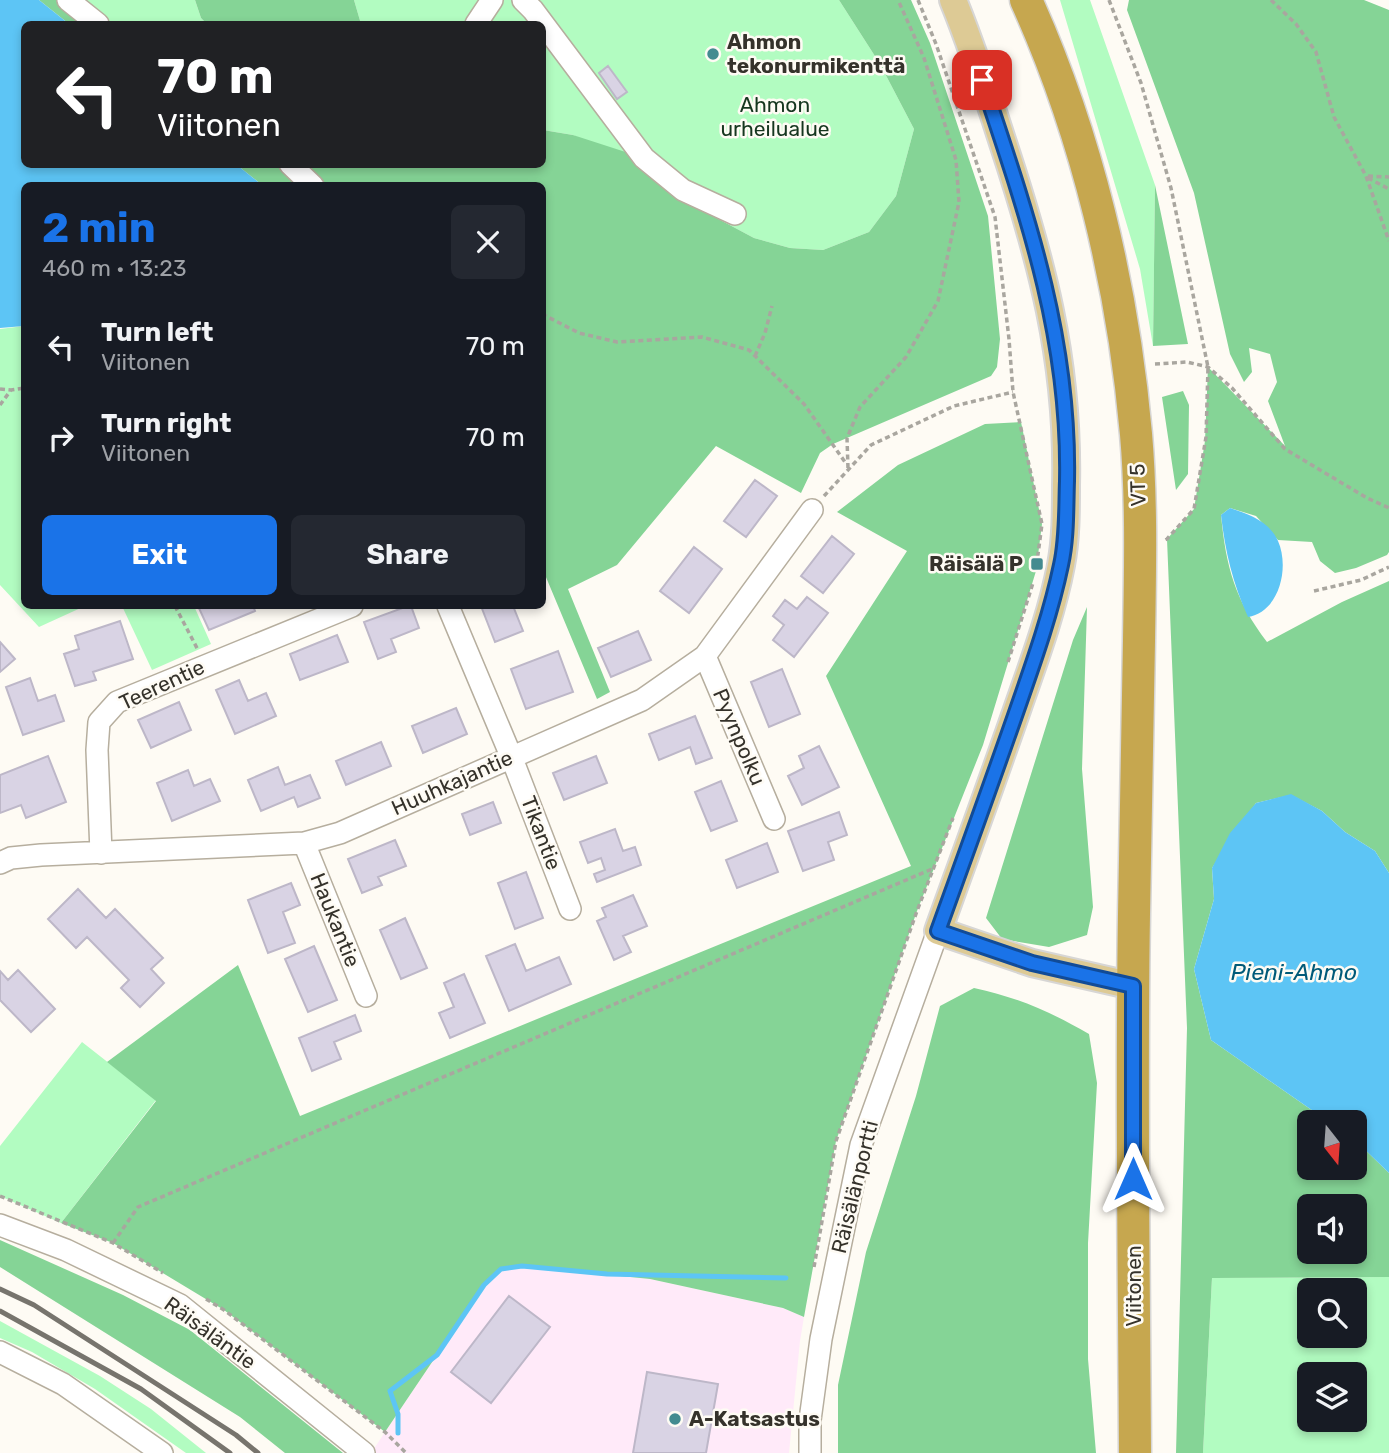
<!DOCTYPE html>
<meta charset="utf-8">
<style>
body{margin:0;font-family:Rubik,sans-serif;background:#242831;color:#f1f3f6;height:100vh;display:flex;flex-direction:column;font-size:26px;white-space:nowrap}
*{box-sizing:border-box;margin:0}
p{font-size:23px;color:#9ea1a6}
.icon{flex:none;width:38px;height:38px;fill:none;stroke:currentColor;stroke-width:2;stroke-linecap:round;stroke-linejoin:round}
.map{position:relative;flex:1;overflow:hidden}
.sheet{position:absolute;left:21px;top:182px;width:525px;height:427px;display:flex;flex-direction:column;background:#171b24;border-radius:10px;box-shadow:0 4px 10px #0003}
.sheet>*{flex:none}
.banner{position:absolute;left:21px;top:21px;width:525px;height:147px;border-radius:10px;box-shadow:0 4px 10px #0003;background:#202124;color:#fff;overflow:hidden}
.needle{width:46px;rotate:163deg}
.fabs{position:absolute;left:1297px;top:1110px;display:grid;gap:14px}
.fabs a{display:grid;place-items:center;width:70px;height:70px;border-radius:10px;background:#171b24;box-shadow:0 4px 10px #0003;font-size:35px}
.pin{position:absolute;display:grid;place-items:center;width:60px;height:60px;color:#fff;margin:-30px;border-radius:14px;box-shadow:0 4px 10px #0006}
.me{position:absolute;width:77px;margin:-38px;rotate:0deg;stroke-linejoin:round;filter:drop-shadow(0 0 5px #0008)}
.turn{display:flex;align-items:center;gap:24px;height:147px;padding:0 21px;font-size:32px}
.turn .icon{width:91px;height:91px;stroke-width:2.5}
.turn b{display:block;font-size:49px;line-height:60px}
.round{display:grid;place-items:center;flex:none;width:74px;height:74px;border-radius:10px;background:#242831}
.head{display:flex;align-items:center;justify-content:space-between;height:119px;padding:0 21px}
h1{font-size:42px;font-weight:700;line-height:52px;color:#1a73e8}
.button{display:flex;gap:14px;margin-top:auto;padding:14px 21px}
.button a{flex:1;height:80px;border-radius:10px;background:#1a73e8;color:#fff;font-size:28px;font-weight:700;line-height:80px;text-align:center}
.button a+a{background:#242831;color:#f1f3f6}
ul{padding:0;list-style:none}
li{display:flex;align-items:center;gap:21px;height:91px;padding:0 21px}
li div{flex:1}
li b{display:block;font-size:26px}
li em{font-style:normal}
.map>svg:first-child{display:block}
.industrial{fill:#ffeaf9}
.green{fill:#b2fcc1;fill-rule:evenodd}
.forest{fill:#85d496;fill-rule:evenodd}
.water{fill:#5dc5f5}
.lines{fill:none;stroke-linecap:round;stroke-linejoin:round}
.stream{stroke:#5dc5f5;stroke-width:5}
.building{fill:#d9d3e4;stroke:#bdb7c8;stroke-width:2}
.minor-casing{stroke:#b6ae9e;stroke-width:24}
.major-casing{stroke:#d7d6d5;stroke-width:30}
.highway-casing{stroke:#d7d6d5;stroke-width:35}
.path{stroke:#a9a69f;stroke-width:3.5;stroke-dasharray:5 3.5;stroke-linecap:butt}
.minor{stroke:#fff;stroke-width:21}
.major{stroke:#ddca95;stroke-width:26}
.highway{stroke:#c6a74f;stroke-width:32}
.rail{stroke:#77746d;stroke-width:5}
.route-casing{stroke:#114b97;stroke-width:18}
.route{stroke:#1a73e8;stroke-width:12}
.poi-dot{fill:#438b90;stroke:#fefbf4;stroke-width:2.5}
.labels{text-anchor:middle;stroke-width:5;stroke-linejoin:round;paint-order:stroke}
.poi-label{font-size:21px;font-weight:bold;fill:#35322b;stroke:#fefbf4;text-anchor:start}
.park-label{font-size:21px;fill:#16371f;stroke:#fefbf4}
.street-label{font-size:21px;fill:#35322b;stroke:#fefbf4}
.water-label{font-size:23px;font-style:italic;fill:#005a79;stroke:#fefbf4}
</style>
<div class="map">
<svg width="1389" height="1453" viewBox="0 0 1389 1453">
<rect width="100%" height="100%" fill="#fefbf4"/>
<path class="industrial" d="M 522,1266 L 650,1279 L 783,1308 L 804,1317 L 800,1341 L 789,1453 L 371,1453 L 484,1285 L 501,1269 Z"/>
<path class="green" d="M 68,0 L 195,0 L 201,18 L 207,24 L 98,24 Z
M 354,0 L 839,0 L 880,64 L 914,129 L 896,196 L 869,232 L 823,250 L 790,248 L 754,238 L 709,214 L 683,190 L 573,135 L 543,130 L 542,24 L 361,24 Z
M 1060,0 L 1090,0 L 1155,185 L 1153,346 L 1140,269 Z
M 24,326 L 24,606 L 85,606 L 39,627 L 0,585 L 0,329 Z
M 122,606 L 194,606 L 211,644 L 152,670 Z
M 82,1042 L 156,1100 L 61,1223 L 0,1196 L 0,1146 Z
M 1389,1277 L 1389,1453 L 1203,1453 L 1212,1278 ZM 1309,1290 L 1354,1290 L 1354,1335 L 1309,1335 ZM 1309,1374 L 1354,1374 L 1354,1419 L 1309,1419 Z
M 0,1321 L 100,1376 L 151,1409 L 206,1453 L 186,1453 L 95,1389 L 32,1352 L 0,1338 Z"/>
<path class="forest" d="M 39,0 L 68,0 L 98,24 L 69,24 Z
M 195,0 L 354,0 L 361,24 L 207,24 L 201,18 Z
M 839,0 L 911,0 L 930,43 L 988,216 L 1000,339 L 997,367 L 991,376 L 833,444 L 820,453 L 801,493 L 716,446 L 617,565 L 568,589 L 610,692 L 597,699 L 543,570 L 542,186 L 262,185 L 237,165 L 542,164 L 543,130 L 573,135 L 644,158 L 709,214 L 754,238 L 790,248 L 823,250 L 869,232 L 896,196 L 914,129 L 880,64 Z
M 1129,0 L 1364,0 L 1389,10 L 1389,552 L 1387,555 L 1356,568 L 1335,573 L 1320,561 L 1312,542 L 1278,540 L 1256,516 L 1230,508 L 1221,515 C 1226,567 1235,600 1267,642 L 1342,602 L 1389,581 L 1389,873 L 1375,851 L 1345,832 L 1322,811 L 1291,795 L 1256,803 L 1212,868 L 1214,899 L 1194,969 L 1211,1040 L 1329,1122 L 1309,1122 L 1309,1167 L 1354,1167 L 1355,1140 L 1389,1173 L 1389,1277 L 1212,1278 L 1203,1453 L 1176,1453 L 1187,1028 L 1167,539 L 1194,509 L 1205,441 L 1208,367 L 1285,446 L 1268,401 L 1277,382 L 1270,354 L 1249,348 L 1252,372 L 1244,382 L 1230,354 L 1194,193 L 1127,10 ZM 1309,1206 L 1354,1206 L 1354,1251 L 1309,1251 Z
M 1155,185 L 1188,344 L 1153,346 Z
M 1183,391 L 1189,405 L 1188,474 L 1176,490 L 1162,397 Z
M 1021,422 L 1042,524 L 1036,571 L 983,745 L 917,911 L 836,1141 L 804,1317 L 783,1308 L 650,1279 L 522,1266 L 501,1269 L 484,1285 L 385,1432 L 224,1310 L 113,1243 L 61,1223 L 156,1101 L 107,1062 L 238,965 L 300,1116 L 911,866 L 826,676 L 907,551 L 837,512 L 898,465 L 985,424 Z
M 1087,607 L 1082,769 L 1093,907 L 1087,935 L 1049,947 L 1002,939 L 986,918 L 1073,640 Z
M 974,988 C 1019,998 1049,1011 1089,1034 L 1097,1083 L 1088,1243 L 1088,1359 L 1096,1453 L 838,1453 L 838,1385 L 866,1252 L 916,1096 L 940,1006 Z
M 0,1240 L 123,1295 L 190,1330 L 343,1453 L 285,1453 L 240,1417 L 0,1267 Z"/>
<path class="water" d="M 0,0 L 39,0 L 69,24 L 24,24 L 24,164 L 237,165 L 262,185 L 24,186 L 24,326 L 0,328 Z
M 1230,508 C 1249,514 1270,522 1278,541 C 1290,568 1279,612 1248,617 C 1233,584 1225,551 1221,515 Z
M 1291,794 L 1322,811 L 1345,832 L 1375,851 L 1389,873 L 1389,1173 L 1355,1140 L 1354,1122 L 1329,1122 L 1211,1040 L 1194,969 L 1214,899 L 1212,868 L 1230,833 L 1256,803 Z"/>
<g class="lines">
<path class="stream" d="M 398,1433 L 398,1414 L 390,1391 L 437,1355 L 484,1285 L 501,1269 L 522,1266 L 607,1274 L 786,1278"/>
</g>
<path class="building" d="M 608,66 L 627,92 L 617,99 L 599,73 Z
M 755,480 L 777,496 L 746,537 L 724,521 Z
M 832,536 L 854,554 L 823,593 L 801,576 Z
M 694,547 L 722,569 L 689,613 L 660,591 Z
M 807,597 L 828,613 L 794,657 L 773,640 L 784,625 L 773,616 L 785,600 L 797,609 Z
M 198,606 L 253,606 L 255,611 L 209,630 Z
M 408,606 L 411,606 L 419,628 L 391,639 L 396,652 L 378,659 L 364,622 Z
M 481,606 L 513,606 L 523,631 L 495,642 Z
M 120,621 L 133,659 L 93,672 L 96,680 L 75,686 L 64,654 L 79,649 L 75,636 Z
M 638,631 L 651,660 L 611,677 L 598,648 Z
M 337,635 L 348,662 L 300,680 L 290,654 Z
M 0,642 L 15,659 L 0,672 Z
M 558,651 L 573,692 L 526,709 L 511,669 Z
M 782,669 L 800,714 L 769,727 L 751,682 Z
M 30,678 L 38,701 L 55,695 L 64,721 L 23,735 L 6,687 Z
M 239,680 L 248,701 L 266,693 L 276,716 L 235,734 L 216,690 Z
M 179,702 L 191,730 L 151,748 L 138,720 Z
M 456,708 L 467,734 L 423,753 L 412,726 Z
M 695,716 L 712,758 L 696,764 L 690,747 L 659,760 L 649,734 Z
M 381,742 L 391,766 L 346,785 L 336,761 Z
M 819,746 L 839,787 L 802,805 L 788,776 L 804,768 L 799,756 Z
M 48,756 L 66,802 L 26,818 L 21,805 L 0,813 L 0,775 Z
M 596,756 L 607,783 L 564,800 L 553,773 Z
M 278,767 L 285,785 L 310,775 L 320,798 L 298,807 L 294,797 L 261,811 L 248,780 Z
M 188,770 L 194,786 L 210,779 L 220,801 L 172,821 L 157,783 Z
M 721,781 L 737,821 L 711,831 L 695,792 Z
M 493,802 L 501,823 L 470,835 L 462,814 Z
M 839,812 L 847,835 L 828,842 L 834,860 L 803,871 L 788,831 Z
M 615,829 L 623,851 L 635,847 L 641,865 L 597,882 L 594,874 L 605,870 L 601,858 L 588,863 L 580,842 Z
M 395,840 L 406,866 L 378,877 L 382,885 L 362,893 L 348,859 Z
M 767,843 L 778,872 L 737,888 L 726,860 Z
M 526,872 L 543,918 L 515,929 L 498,883 Z
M 291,883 L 300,905 L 283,912 L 295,943 L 268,953 L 248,900 Z
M 78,889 L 106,918 L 115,909 L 163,958 L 151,969 L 164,983 L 140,1007 L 121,988 L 129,980 L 87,937 L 76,948 L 48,919 Z
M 633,895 L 647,926 L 623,936 L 631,952 L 614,960 L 597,921 L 606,917 L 602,908 Z
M 405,918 L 427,968 L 401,979 L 380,930 Z
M 515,944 L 526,971 L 559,957 L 571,984 L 509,1011 L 486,956 Z
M 314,946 L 337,1000 L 308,1012 L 285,959 Z
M 18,970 L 55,1009 L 31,1032 L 0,1000 L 0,971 L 8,980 Z
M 464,974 L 485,1023 L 450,1038 L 439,1013 L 454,1007 L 444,983 Z
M 355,1015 L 361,1031 L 334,1042 L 341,1059 L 312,1071 L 299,1038 Z
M 509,1296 L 550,1327 L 491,1403 L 451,1372 Z
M 647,1372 L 718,1384 L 706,1453 L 633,1453 Z"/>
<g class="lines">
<g class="minor-casing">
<path id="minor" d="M 68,0 L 98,24
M 523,0 L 533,10 L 644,158 L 683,190 L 735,214
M 476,24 L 492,0
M 290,164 L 313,186
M 448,606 L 511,756 L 570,909
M 705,656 L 774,819
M 304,843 L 366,996
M 101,853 L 97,750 L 99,722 L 117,702 L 352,606
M 0,863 L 11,858 L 41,855 L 304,843 L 340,833 L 642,700 L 705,656 L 812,510
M 0,1225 L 66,1250 L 180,1305 L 364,1453
M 0,1352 L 63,1384 L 162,1453
M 810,1453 L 810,1420 L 821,1339 L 861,1145 L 938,931"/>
</g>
<g class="major-casing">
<path id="major" d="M 953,0 C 972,46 987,93 1002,140 C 1041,258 1069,360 1066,486 C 1066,512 1066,539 1061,565 C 1052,613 1034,661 1018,707 C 992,782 965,856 938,931 L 1032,963 L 1133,986"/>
</g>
<g class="highway-casing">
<path id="highway" d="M 1026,0 C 1087,135 1123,287 1136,434 C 1142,503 1140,572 1139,641 C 1137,732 1135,823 1134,914 C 1131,1094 1134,1273 1135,1453"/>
</g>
<path class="path" d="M 918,0 L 936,44 L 995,217 L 1009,339 L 1013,392 L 1042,524 L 1037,562
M 1109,0 L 1141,83 L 1171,188 L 1208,367 L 1206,437 L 1194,509 L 1167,539 L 1163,541
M 1271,0 L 1296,24 L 1316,52 L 1334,117 L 1366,176 L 1389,241
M 1368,176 L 1389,177
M 1368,178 L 1389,189
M 542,314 L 579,333 L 617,342 L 702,337 L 749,350 L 804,404 L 845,462
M 755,356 L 765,333 L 772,306
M 1155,364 L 1187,362 L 1208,367 L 1232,388 L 1285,449 L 1367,498 L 1389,508
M 0,389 L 11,390
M 0,405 L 11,390 L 24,388
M 848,468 L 847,438 L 860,407 L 906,357 L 938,301 L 959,202 L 956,160 L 946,128 L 924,58 L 898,0
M 824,496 L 871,445 L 954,406 L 1013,392
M 1314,591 L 1361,580 L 1389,567
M 175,606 L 198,650
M 1008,662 L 1033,583
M 0,1196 L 113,1243 L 163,1273
M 113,1243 L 138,1207 L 932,869
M 814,1267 L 836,1141 L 917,911 L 953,818
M 206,1299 L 224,1310 L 385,1432 L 406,1453"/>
<use href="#minor" class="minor"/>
<use href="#major" class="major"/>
<use href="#highway" class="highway"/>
<path class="rail" d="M 0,1289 L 34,1305 L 236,1435 L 258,1453
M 0,1311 L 141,1389 L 230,1453"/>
</g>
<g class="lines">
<g class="route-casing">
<path id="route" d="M 982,80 C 1027,215 1070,337 1067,481 C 1066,509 1067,538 1061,565 C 1051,613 1034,661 1018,707 C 992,782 965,856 938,931 L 1032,963 L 1133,986 L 1133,1179"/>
</g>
<use href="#route" class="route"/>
</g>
<g class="poi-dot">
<circle cx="713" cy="54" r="7"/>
<rect x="1030" y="557" width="14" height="14" rx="3.5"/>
<circle cx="675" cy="1419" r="7"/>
</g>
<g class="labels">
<g class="poi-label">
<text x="727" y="49">Ahmon<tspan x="727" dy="24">tekonurmikenttä</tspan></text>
<text x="1023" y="571" text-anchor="end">Räisälä P</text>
<text x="689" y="1426">A-Katsastus</text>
</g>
<g class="park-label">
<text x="775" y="112">Ahmon<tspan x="775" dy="24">urheilualue</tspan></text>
</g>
<g class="street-label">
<text transform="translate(1138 485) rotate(-92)" y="7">VT 5</text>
<text transform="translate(162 685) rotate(-25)" y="7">Teerentie</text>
<text transform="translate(739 737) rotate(67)" y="7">Pyynpolku</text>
<text transform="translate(452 783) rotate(-24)" y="7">Huuhkajantie</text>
<text transform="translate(541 833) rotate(69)" y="7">Tikantie</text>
<text transform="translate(335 920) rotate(68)" y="7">Haukantie</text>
<text transform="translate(855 1187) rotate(-76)" y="7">Räisälänportti</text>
<text transform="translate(1134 1286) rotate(-90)" y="7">Viitonen</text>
<text transform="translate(210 1333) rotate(36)" y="7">Räisäläntie</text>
</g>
<g class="water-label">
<text x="1294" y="980">Pieni-Ahmo</text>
</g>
</g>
</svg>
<div class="fabs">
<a><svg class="needle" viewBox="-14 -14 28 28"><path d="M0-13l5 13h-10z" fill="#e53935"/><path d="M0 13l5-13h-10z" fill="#9ea1a6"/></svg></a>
<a><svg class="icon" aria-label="sound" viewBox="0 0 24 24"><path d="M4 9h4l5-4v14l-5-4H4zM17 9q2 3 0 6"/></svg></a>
<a><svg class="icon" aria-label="search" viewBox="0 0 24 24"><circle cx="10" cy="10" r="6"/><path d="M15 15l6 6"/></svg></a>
<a><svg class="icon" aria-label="layers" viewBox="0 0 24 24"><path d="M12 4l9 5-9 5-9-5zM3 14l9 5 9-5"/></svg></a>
</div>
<div class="pin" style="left:982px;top:80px;background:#d93025"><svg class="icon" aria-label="arrive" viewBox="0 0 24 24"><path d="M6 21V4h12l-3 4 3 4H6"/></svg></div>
<svg class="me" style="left:1133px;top:1179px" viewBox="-20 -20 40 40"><path d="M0-17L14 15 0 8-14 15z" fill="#1a73e8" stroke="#fff" stroke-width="4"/></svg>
<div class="banner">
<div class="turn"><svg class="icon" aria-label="left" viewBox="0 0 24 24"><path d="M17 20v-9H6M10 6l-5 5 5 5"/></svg><div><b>70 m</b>Viitonen</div></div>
</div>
<section class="sheet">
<div class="head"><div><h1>2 min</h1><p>460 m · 13:23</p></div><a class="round"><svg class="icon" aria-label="close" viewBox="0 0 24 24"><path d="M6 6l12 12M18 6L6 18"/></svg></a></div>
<ul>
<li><svg class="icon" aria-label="left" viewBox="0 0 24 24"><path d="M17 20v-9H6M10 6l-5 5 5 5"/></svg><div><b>Turn left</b><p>Viitonen</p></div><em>70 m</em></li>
<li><svg class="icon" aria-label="right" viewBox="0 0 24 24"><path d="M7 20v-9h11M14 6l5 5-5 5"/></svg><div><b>Turn right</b><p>Viitonen</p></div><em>70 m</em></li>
</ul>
<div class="button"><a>Exit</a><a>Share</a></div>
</section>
</div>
